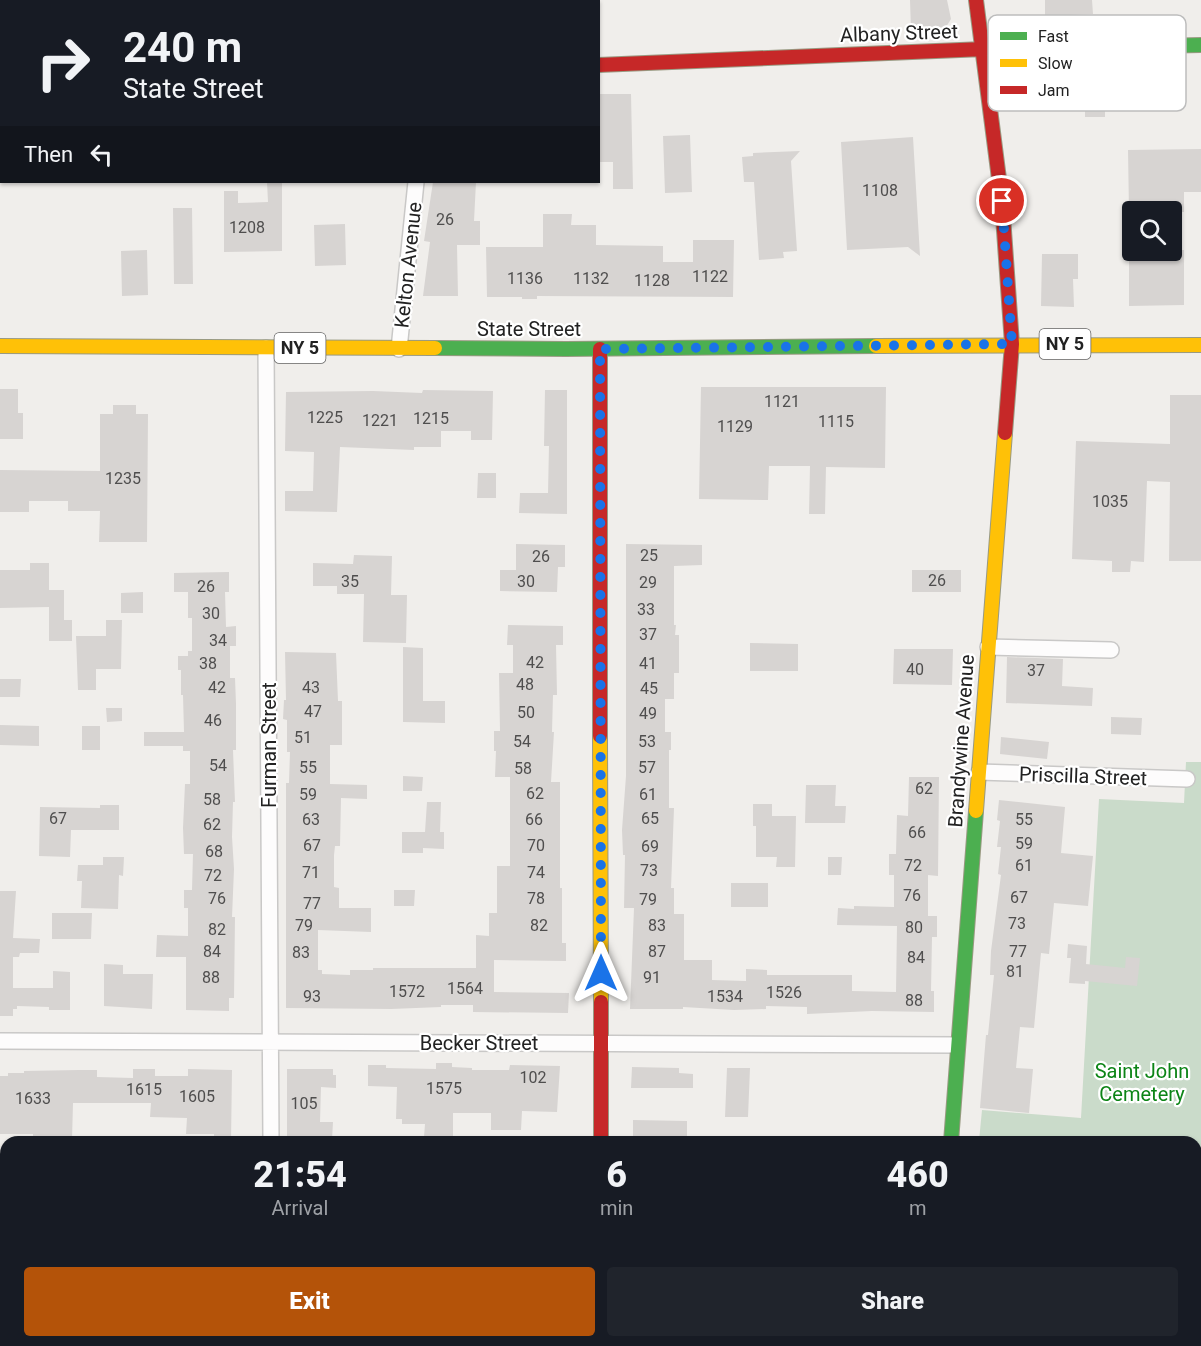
<!DOCTYPE html>
<style>
body{margin:0;font-family:Roboto,sans-serif;background:#20242c;color:#f1f3f6;height:100vh;display:flex;flex-direction:column;font-size:22px;white-space:nowrap}
*{box-sizing:border-box;margin:0}
p{font-size:20px;color:#9ea1a6}
.icon{flex:none;width:33px;height:33px;fill:none;stroke:currentColor;stroke-width:2;stroke-linecap:round;stroke-linejoin:round}
.map{position:relative;flex:1;overflow:hidden}
.panel{position:absolute;left:0px;top:1136px;width:1202px;height:212px;display:flex;flex-direction:column;background:#171b24;border-radius:18px 18px 0 0;box-shadow:0 2px 4px #0004}
.panel>*{flex:none}
.guide{position:absolute;left:0px;top:0px;width:600px;height:183px;box-shadow:0 2px 4px #0004;background:#171b24;color:#f1f3f6;overflow:hidden}
.tools{position:absolute;left:1122px;top:201px;display:grid;gap:12px}
.tools a{display:grid;place-items:center;width:60px;height:60px;border-radius:6px;background:#171b24;box-shadow:0 2px 4px #0004;font-size:30px}
.pin{position:absolute;display:grid;place-items:center;width:51px;height:51px;color:#fff;margin:-26px;border:3px solid #fff;border-radius:50%;box-shadow:0 2px 6px #0007}
.me{position:absolute;width:66px;margin:-33px;rotate:0deg;stroke-linejoin:round;filter:drop-shadow(0 0 4px #0008)}
.turn{display:flex;align-items:center;gap:21px;height:126px;padding:0 24px;font-size:27px}
.turn .icon{width:78px;height:78px;stroke-width:2.5}
.turn b{display:block;font-size:42px;line-height:51px}
.then{display:flex;align-items:center;height:57px;padding:0 24px;background:#0003;gap:12px;font-size:22px}
.eta{display:flex;justify-content:space-evenly;align-items:center;height:102px;text-align:center}
.eta b{font-size:36px;font-weight:800;line-height:42px}
.button{display:flex;gap:12px;margin-top:auto;padding:12px 24px}
.button a{flex:1;height:69px;border-radius:6px;background:#b45309;color:#fff;font-size:24px;font-weight:800;line-height:69px;text-align:center}
.button a+a{background:#20242c;color:#f1f3f6}
.map>svg:first-child{display:block}
.cemetery{fill:#cadbca}
.building{fill:#d7d4d2}
.lines{fill:none;stroke-linecap:round;stroke-linejoin:round}
.street-casing{stroke:#c9c8c7;stroke-width:18}
.fast-casing{stroke:#999a82;stroke-width:16}
.slow-casing{stroke:#999a82;stroke-width:16}
.jam-casing{stroke:#999a82;stroke-width:16}
.street{stroke:#fdfcfc;stroke-width:15}
.fast{stroke:#4caf50;stroke-width:14}
.slow{stroke:#ffc107;stroke-width:14}
.jam{stroke:#c62828;stroke-width:14}
.route{stroke:#1a73e8;stroke-width:10;stroke-dasharray:0 18}
.labels{text-anchor:middle;stroke-width:4.5;stroke-linejoin:round;paint-order:stroke}
.number-label{font-size:16px;fill:#4f4e4e}
.shield{fill:#fff;stroke:#646464;stroke-width:1.5}
.shield-label{font-size:18px;font-weight:bold;fill:#222}
.street-label{font-size:20px;fill:#222;stroke:#fff}
.park-label{font-size:20px;fill:#0c8416;stroke:#fff}
.key{fill:#fff;stroke:#bdbdbd;stroke-width:1.5}
.key-label{font-size:16px;fill:#222}
</style>
<div class="map">
<svg width="1201" height="1346" viewBox="0 0 1201 1346">
<rect width="100%" height="100%" fill="#f0eeeb"/>
<path class="cemetery" d="M 1186,762 L 1201,762 L 1201,1346 L 962,1346 L 962,1341 L 1196,1341 L 1196,1142 L 979,1141 L 982,1110 L 1081,1118 L 1099,799 L 1184,803 Z"/>
<path class="building" d="M 910,0 L 947,0 L 951,19 L 946,27 L 911,30 Z
M 1045,0 L 1092,0 L 1093,14 L 1045,16 Z
M 1085,88 L 1105,88 L 1105,117 L 1085,117 Z
M 598,94 L 631,94 L 633,189 L 613,189 L 613,162 L 598,162 Z
M 690,135 L 692,192 L 665,193 L 663,136 Z
M 913,137 L 920,256 L 908,247 L 847,250 L 841,142 Z
M 1201,149 L 1201,192 L 1184,192 L 1184,212 L 1129,212 L 1128,150 Z
M 800,151 L 791,161 L 797,251 L 783,252 L 784,258 L 759,260 L 754,182 L 744,182 L 742,157 L 753,156 L 753,153 Z
M 267,182 L 282,182 L 282,251 L 224,252 L 224,191 L 238,191 L 238,203 L 268,202 Z
M 433,182 L 476,182 L 474,221 L 480,221 L 480,245 L 457,245 L 458,296 L 423,296 L 430,242 L 424,241 Z
M 173,208 L 192,208 L 193,284 L 174,284 Z
M 543,214 L 572,214 L 571,225 L 596,225 L 596,245 L 663,246 L 663,262 L 693,262 L 693,240 L 734,240 L 733,297 L 537,296 L 537,299 L 522,299 L 522,297 L 487,297 L 486,247 L 543,247 Z
M 345,224 L 346,265 L 315,266 L 314,225 Z
M 147,250 L 148,295 L 122,296 L 121,251 Z
M 1129,250 L 1184,250 L 1184,305 L 1129,306 Z
M 1042,254 L 1078,254 L 1078,279 L 1073,279 L 1074,307 L 1041,306 Z
M 701,387 L 886,387 L 885,468 L 826,467 L 825,514 L 809,514 L 810,466 L 769,466 L 768,500 L 699,499 Z
M 0,389 L 18,389 L 18,413 L 23,413 L 23,439 L 0,439 Z
M 423,390 L 493,391 L 492,440 L 471,440 L 471,431 L 441,431 L 441,447 L 414,447 L 414,450 L 340,447 L 337,512 L 285,511 L 285,491 L 313,491 L 314,452 L 285,451 L 286,392 L 373,391 L 422,393 Z
M 545,390 L 567,390 L 567,514 L 519,513 L 520,493 L 548,493 L 549,446 L 544,446 Z
M 1170,395 L 1201,395 L 1201,561 L 1169,561 L 1170,482 L 1147,481 L 1144,562 L 1131,561 L 1130,572 L 1112,572 L 1112,561 L 1072,559 L 1076,441 L 1170,444 Z
M 113,405 L 136,405 L 136,414 L 148,414 L 147,542 L 99,542 L 100,511 L 68,511 L 68,501 L 29,501 L 29,512 L 0,512 L 0,470 L 100,471 L 100,414 L 113,414 Z
M 478,473 L 496,473 L 496,498 L 477,498 Z
M 516,544 L 565,545 L 565,567 L 558,567 L 557,592 L 500,591 L 500,570 L 516,570 Z
M 626,544 L 702,545 L 702,565 L 674,566 L 674,625 L 676,625 L 675,635 L 679,635 L 679,673 L 674,673 L 674,699 L 665,699 L 665,732 L 671,732 L 671,750 L 669,750 L 669,808 L 674,808 L 671,888 L 674,888 L 674,914 L 684,914 L 684,960 L 712,960 L 712,980 L 746,981 L 746,969 L 767,970 L 767,975 L 852,975 L 852,991 L 896,992 L 897,926 L 837,925 L 838,908 L 854,909 L 854,906 L 894,907 L 894,875 L 889,875 L 889,854 L 896,854 L 897,815 L 908,816 L 909,777 L 939,777 L 938,876 L 928,875 L 928,916 L 937,916 L 937,937 L 932,937 L 931,991 L 934,991 L 934,1012 L 872,1011 L 807,1014 L 807,1007 L 766,1006 L 766,1009 L 734,1010 L 683,1007 L 683,1009 L 630,1009 L 634,908 L 624,908 L 625,855 L 623,855 L 622,830 L 626,776 Z
M 354,555 L 392,556 L 391,595 L 407,595 L 406,643 L 363,642 L 364,594 L 337,594 L 337,586 L 313,586 L 313,563 L 353,564 Z
M 30,563 L 49,563 L 49,590 L 64,590 L 64,620 L 72,620 L 72,641 L 49,641 L 49,607 L 0,608 L 0,570 L 30,570 Z
M 912,570 L 961,570 L 961,592 L 912,592 Z
M 229,572 L 229,592 L 225,592 L 226,627 L 236,626 L 236,646 L 230,646 L 230,678 L 235,678 L 236,704 L 236,750 L 233,750 L 235,802 L 233,802 L 232,837 L 234,869 L 232,917 L 235,917 L 234,998 L 229,998 L 229,1011 L 186,1010 L 186,957 L 156,957 L 157,935 L 188,936 L 188,908 L 184,908 L 184,890 L 192,890 L 193,854 L 184,854 L 183,828 L 185,784 L 190,784 L 190,751 L 183,751 L 183,746 L 144,746 L 144,732 L 184,732 L 183,695 L 181,695 L 181,670 L 178,670 L 178,656 L 188,656 L 188,651 L 192,651 L 192,618 L 188,618 L 188,592 L 174,592 L 174,573 Z
M 143,592 L 143,613 L 121,613 L 121,593 Z
M 106,620 L 122,620 L 121,669 L 96,669 L 96,690 L 78,690 L 76,636 L 106,636 Z
M 508,625 L 563,626 L 563,645 L 556,645 L 557,695 L 553,695 L 552,732 L 554,732 L 551,782 L 560,782 L 560,888 L 562,888 L 562,943 L 566,943 L 566,961 L 494,960 L 494,992 L 569,993 L 568,1013 L 473,1012 L 473,1005 L 441,1005 L 441,1007 L 391,1009 L 286,1008 L 286,783 L 289,783 L 290,752 L 287,752 L 287,720 L 283,719 L 284,700 L 286,700 L 285,652 L 336,653 L 338,701 L 342,701 L 342,745 L 330,745 L 330,784 L 367,785 L 367,799 L 341,798 L 340,846 L 335,846 L 334,855 L 334,887 L 339,888 L 339,908 L 371,908 L 371,932 L 318,930 L 318,970 L 322,970 L 322,974 L 350,975 L 350,970 L 373,970 L 373,968 L 476,968 L 476,935 L 489,936 L 489,913 L 497,913 L 497,866 L 510,866 L 510,777 L 495,777 L 496,751 L 494,751 L 494,731 L 500,731 L 499,673 L 513,673 L 513,645 L 507,645 Z
M 750,643 L 798,644 L 798,671 L 750,671 Z
M 403,647 L 423,648 L 423,701 L 445,701 L 445,723 L 403,722 Z
M 894,649 L 953,649 L 952,685 L 893,684 Z
M 1007,657 L 1063,659 L 1062,686 L 1093,688 L 1092,706 L 1006,703 Z
M 0,679 L 21,679 L 20,697 L 0,697 Z
M 106,708 L 122,708 L 122,721 L 107,722 Z
M 1111,717 L 1142,718 L 1141,735 L 1111,734 Z
M 0,725 L 39,726 L 39,746 L 0,745 Z
M 82,726 L 100,726 L 100,750 L 82,750 Z
M 1001,737 L 1049,742 L 1047,759 L 1000,754 Z
M 403,776 L 423,777 L 422,791 L 403,791 Z
M 806,785 L 836,785 L 835,806 L 846,806 L 845,823 L 805,823 Z
M 999,800 L 1065,807 L 1061,853 L 1093,856 L 1088,906 L 1054,903 L 1049,954 L 1041,953 L 1034,1028 L 1020,1027 L 1016,1068 L 1033,1069 L 1029,1113 L 980,1108 L 986,1035 L 988,1035 L 994,975 L 990,975 L 991,951 L 1001,875 L 998,874 L 1001,847 L 997,847 L 1000,821 L 997,820 Z
M 427,802 L 441,802 L 440,832 L 444,832 L 444,849 L 423,848 L 423,853 L 402,853 L 402,832 L 425,832 Z
M 753,804 L 772,804 L 772,816 L 796,816 L 795,867 L 776,867 L 777,857 L 756,857 L 756,826 L 753,826 Z
M 100,805 L 119,805 L 119,830 L 71,830 L 70,857 L 39,856 L 40,807 L 100,808 Z
M 103,857 L 124,857 L 123,876 L 119,875 L 118,909 L 81,908 L 82,881 L 77,881 L 78,865 L 103,865 Z
M 828,857 L 842,857 L 841,875 L 828,875 Z
M 731,883 L 768,883 L 768,907 L 731,907 Z
M 394,890 L 415,890 L 414,906 L 394,906 Z
M 0,891 L 16,891 L 13,938 L 40,939 L 39,953 L 20,953 L 19,957 L 13,957 L 13,988 L 53,988 L 53,971 L 70,972 L 70,1010 L 49,1010 L 49,1007 L 17,1006 L 17,1009 L 13,1009 L 13,1016 L 0,1016 Z
M 52,913 L 92,913 L 91,939 L 52,939 Z
M 1068,944 L 1087,946 L 1086,964 L 1125,968 L 1126,957 L 1140,958 L 1137,986 L 1085,981 L 1085,984 L 1069,983 L 1071,958 L 1067,958 Z
M 104,964 L 123,965 L 123,974 L 153,974 L 152,1009 L 104,1006 Z
M 436,1063 L 452,1063 L 452,1067 L 472,1068 L 472,1070 L 509,1070 L 510,1065 L 560,1066 L 557,1112 L 522,1111 L 521,1130 L 491,1130 L 491,1113 L 453,1113 L 453,1138 L 424,1137 L 425,1124 L 402,1124 L 402,1119 L 396,1119 L 397,1087 L 368,1086 L 368,1065 L 386,1065 L 386,1068 L 436,1069 Z
M 632,1067 L 679,1068 L 679,1073 L 693,1074 L 693,1088 L 631,1088 Z
M 727,1068 L 750,1068 L 748,1117 L 725,1117 Z
M 133,1069 L 155,1069 L 155,1076 L 188,1076 L 188,1069 L 232,1070 L 231,1142 L 214,1142 L 214,1134 L 186,1134 L 187,1118 L 150,1117 L 151,1103 L 73,1103 L 72,1140 L 33,1139 L 33,1134 L 0,1134 L 0,1076 L 8,1076 L 8,1073 L 24,1073 L 24,1071 L 79,1070 L 97,1070 L 97,1077 L 133,1078 Z
M 287,1069 L 333,1069 L 333,1075 L 336,1075 L 336,1088 L 321,1087 L 320,1122 L 333,1122 L 332,1140 L 287,1139 Z
M 633,1120 L 687,1121 L 687,1139 L 633,1137 Z"/>
<g class="lines">
<g class="street-casing">
<path id="street" d="M 436,2 L 436,0
M 266,348 L 271,1142
M 399,349 L 416,182
M 988,647 L 1111,650
M 979,772 L 1187,779
M 0,1041 L 957,1045
M 271,1341 L 271,1346"/>
</g>
<g class="fast-casing">
<path id="fast" d="M 1111,47 L 1201,45
M 0,88 L 2,88
M 435,348 L 566,349 L 876,346
M 951,1142 L 976,811
M 938,1341 L 938,1346"/>
</g>
<g class="slow-casing">
<path id="slow" d="M 0,346 L 435,348
M 876,346 L 1201,345
M 600,736 L 601,1002
M 976,811 L 1005,433"/>
</g>
<g class="jam-casing">
<path id="jam" d="M 976,0 L 1002,202 L 1012,344 L 1005,433
M 598,65 L 984,49 L 1111,47
M 600,349 L 600,736
M 601,1002 L 601,1142
M 601,1341 L 601,1346"/>
</g>
<use href="#street" class="street"/>
<use href="#fast" class="fast"/>
<use href="#slow" class="slow"/>
<use href="#jam" class="jam"/>
</g>
<g class="lines">
<path class="route" d="M 601,973 L 600,349 L 1012,344 L 1002,201"/>
</g>
<g class="labels">
<g class="number-label">
<text x="880" y="196">1108</text>
<text x="445" y="225">26</text>
<text x="247" y="233">1208</text>
<text x="710" y="282">1122</text>
<text x="525" y="284">1136</text>
<text x="591" y="284">1132</text>
<text x="652" y="286">1128</text>
<text x="782" y="407">1121</text>
<text x="325" y="423">1225</text>
<text x="431" y="424">1215</text>
<text x="380" y="426">1221</text>
<text x="836" y="427">1115</text>
<text x="735" y="432">1129</text>
<text x="123" y="484">1235</text>
<text x="1110" y="507">1035</text>
<text x="649" y="561">25</text>
<text x="541" y="562">26</text>
<text x="937" y="586">26</text>
<text x="350" y="587">35</text>
<text x="526" y="587">30</text>
<text x="648" y="588">29</text>
<text x="206" y="592">26</text>
<text x="646" y="615">33</text>
<text x="211" y="619">30</text>
<text x="648" y="640">37</text>
<text x="218" y="646">34</text>
<text x="535" y="668">42</text>
<text x="208" y="669">38</text>
<text x="648" y="669">41</text>
<text x="915" y="675">40</text>
<text x="1036" y="676">37</text>
<text x="525" y="690">48</text>
<text x="217" y="693">42</text>
<text x="311" y="693">43</text>
<text x="649" y="694">45</text>
<text x="313" y="717">47</text>
<text x="526" y="718">50</text>
<text x="648" y="719">49</text>
<text x="213" y="726">46</text>
<text x="303" y="743">51</text>
<text x="522" y="747">54</text>
<text x="647" y="747">53</text>
<text x="218" y="771">54</text>
<text x="308" y="773">55</text>
<text x="647" y="773">57</text>
<text x="523" y="774">58</text>
<text x="924" y="794">62</text>
<text x="535" y="799">62</text>
<text x="308" y="800">59</text>
<text x="648" y="800">61</text>
<text x="212" y="805">58</text>
<text x="58" y="824">67</text>
<text x="650" y="824">65</text>
<text x="311" y="825">63</text>
<text x="534" y="825">66</text>
<text x="1024" y="825">55</text>
<text x="212" y="830">62</text>
<text x="917" y="838">66</text>
<text x="1024" y="849">59</text>
<text x="312" y="851">67</text>
<text x="536" y="851">70</text>
<text x="650" y="852">69</text>
<text x="214" y="857">68</text>
<text x="913" y="871">72</text>
<text x="1024" y="871">61</text>
<text x="649" y="876">73</text>
<text x="311" y="878">71</text>
<text x="536" y="878">74</text>
<text x="213" y="881">72</text>
<text x="912" y="901">76</text>
<text x="1019" y="903">67</text>
<text x="217" y="904">76</text>
<text x="536" y="904">78</text>
<text x="648" y="905">79</text>
<text x="312" y="909">77</text>
<text x="1017" y="929">73</text>
<text x="304" y="931">79</text>
<text x="539" y="931">82</text>
<text x="657" y="931">83</text>
<text x="914" y="933">80</text>
<text x="217" y="935">82</text>
<text x="212" y="957">84</text>
<text x="657" y="957">87</text>
<text x="1018" y="957">77</text>
<text x="301" y="958">83</text>
<text x="916" y="963">84</text>
<text x="1015" y="977">81</text>
<text x="211" y="983">88</text>
<text x="652" y="983">91</text>
<text x="465" y="994">1564</text>
<text x="407" y="997">1572</text>
<text x="784" y="998">1526</text>
<text x="312" y="1002">93</text>
<text x="725" y="1002">1534</text>
<text x="914" y="1006">88</text>
<text x="533" y="1083">102</text>
<text x="444" y="1094">1575</text>
<text x="144" y="1095">1615</text>
<text x="197" y="1102">1605</text>
<text x="33" y="1104">1633</text>
<text x="304" y="1109">105</text>
</g>
<g class="shield">
<rect x="1039.5" y="329" width="51" height="30" rx="4.5"/>
<rect x="274.5" y="333" width="51" height="30" rx="4.5"/>
</g>
<g class="shield-label">
<text x="1065" y="350">NY 5</text>
<text x="300" y="354">NY 5</text>
</g>
<g class="street-label">
<text transform="translate(899 33) rotate(-2)" y="7">Albany Street</text>
<text transform="translate(408 265) rotate(-84)" y="7">Kelton Avenue</text>
<text x="529" y="336">State Street</text>
<text transform="translate(961 741) rotate(-86)" y="7">Brandywine Avenue</text>
<text transform="translate(269 745) rotate(-90)" y="7">Furman Street</text>
<text transform="translate(1083 776) rotate(2)" y="7">Priscilla Street</text>
<text x="479" y="1050">Becker Street</text>
</g>
<g class="park-label">
<text x="1142" y="1078">Saint John<tspan x="1142" dy="23">Cemetery</tspan></text>
</g>
</g>
<rect x="988" y="15" width="198" height="96" rx="9" class="key"/>
<rect x="1000" y="32" width="27" height="8" fill="#4caf50"/>
<rect x="1000" y="59" width="27" height="8" fill="#ffc107"/>
<rect x="1000" y="86" width="27" height="8" fill="#c62828"/>
<g class="key-label">
<text x="1038" y="42">Fast</text>
<text x="1038" y="69">Slow</text>
<text x="1038" y="96">Jam</text>
</g>
</svg>
<div class="tools">
<a><svg class="icon" aria-label="search" viewBox="0 0 24 24"><circle cx="10" cy="10" r="6"/><path d="M15 15l6 6"/></svg></a>
</div>
<div class="pin" style="left:1002px;top:201px;background:#d93025"><svg class="icon" aria-label="arrive" viewBox="0 0 24 24"><path d="M6 21V4h12l-3 4 3 4H6"/></svg></div>
<svg class="me" style="left:601px;top:973px" viewBox="-20 -20 40 40"><path d="M0-17L14 15 0 8-14 15z" fill="#1a73e8" stroke="#fff" stroke-width="4"/></svg>
<div class="guide">
<div class="turn"><svg class="icon" aria-label="right" viewBox="0 0 24 24"><path d="M7 20v-9h11M14 6l5 5-5 5"/></svg><div><b>240 m</b>State Street</div></div>
<div class="then">Then<svg class="icon" aria-label="left" viewBox="0 0 24 24"><path d="M17 20v-9H6M10 6l-5 5 5 5"/></svg></div>
</div>
<section class="panel">
<div class="eta">
<div><b>21:54</b><p>Arrival</p></div>
<div><b>6</b><p>min</p></div>
<div><b>460</b><p>m</p></div>
</div>
<div class="button"><a>Exit</a><a>Share</a></div>
</section>
</div>
